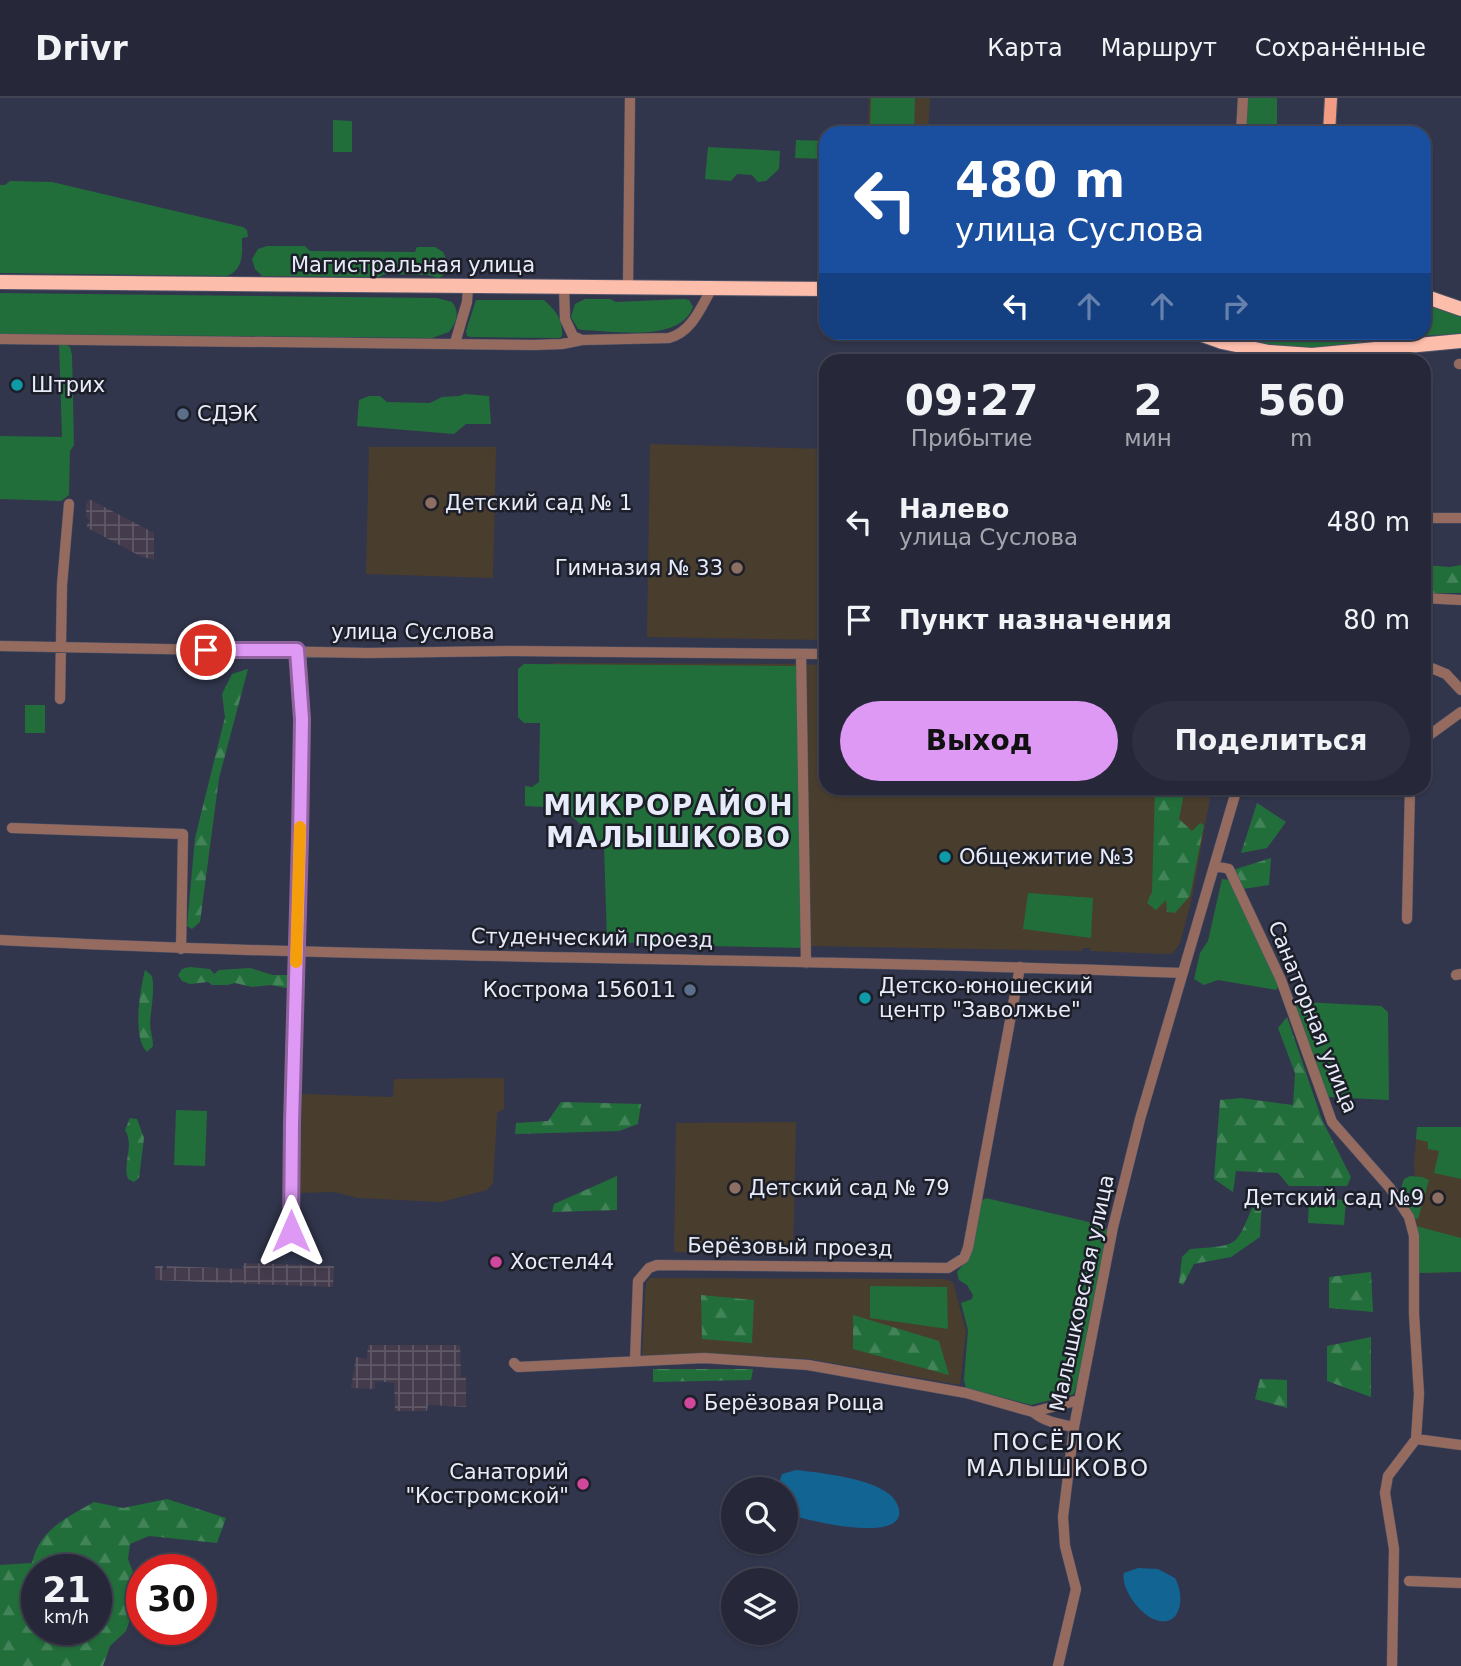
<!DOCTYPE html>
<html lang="ru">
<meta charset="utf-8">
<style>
body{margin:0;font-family:"DejaVu Sans",sans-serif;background:#2e3041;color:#f1f3f6;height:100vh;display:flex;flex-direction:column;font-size:26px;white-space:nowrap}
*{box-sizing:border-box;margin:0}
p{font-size:23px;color:#a4a6ae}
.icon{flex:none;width:38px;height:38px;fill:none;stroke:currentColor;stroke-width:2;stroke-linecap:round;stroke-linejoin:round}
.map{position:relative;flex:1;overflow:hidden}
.side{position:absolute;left:819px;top:256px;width:612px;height:441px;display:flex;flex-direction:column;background:#262839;border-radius:21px;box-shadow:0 2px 5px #0004,0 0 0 2px #424453}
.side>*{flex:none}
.top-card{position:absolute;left:819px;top:28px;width:612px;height:214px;border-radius:21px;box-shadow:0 2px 5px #0004,0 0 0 2px #424453;background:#1a4fa0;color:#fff;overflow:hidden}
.buttons{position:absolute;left:721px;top:1379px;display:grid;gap:14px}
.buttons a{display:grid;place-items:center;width:77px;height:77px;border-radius:50%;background:#262839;box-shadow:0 2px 5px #0004,0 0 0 2px #424453;font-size:35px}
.speed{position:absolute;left:21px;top:1456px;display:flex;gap:14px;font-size:35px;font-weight:700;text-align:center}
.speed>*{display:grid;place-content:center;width:91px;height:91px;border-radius:50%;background:#262839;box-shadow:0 2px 5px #0004,0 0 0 2px #424453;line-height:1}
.speed small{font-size:18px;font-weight:400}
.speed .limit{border:10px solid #d22;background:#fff;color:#111}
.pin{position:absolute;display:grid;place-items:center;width:60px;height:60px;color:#fff;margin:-30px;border:4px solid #fff;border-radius:50%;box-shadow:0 2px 7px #0007}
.me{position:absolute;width:77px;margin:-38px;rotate:0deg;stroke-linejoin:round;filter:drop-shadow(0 0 5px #0008)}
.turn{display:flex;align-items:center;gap:24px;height:147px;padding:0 21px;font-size:32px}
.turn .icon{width:91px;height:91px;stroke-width:2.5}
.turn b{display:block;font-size:49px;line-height:60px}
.lanes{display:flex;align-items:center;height:66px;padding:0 21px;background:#0003;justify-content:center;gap:35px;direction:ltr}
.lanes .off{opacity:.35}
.eta{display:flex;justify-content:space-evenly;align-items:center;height:119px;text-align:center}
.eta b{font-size:42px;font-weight:700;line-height:49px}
.action{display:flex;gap:14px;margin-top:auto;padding:14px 21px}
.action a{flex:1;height:80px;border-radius:42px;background:#dd99f4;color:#111;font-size:28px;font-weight:700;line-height:80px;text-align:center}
.action a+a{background:#2e3041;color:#f1f3f6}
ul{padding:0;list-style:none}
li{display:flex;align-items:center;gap:21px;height:98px;padding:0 21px}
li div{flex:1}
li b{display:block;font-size:26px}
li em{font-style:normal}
header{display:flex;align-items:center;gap:42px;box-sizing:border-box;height:98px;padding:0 35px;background:#262839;border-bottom:2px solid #424453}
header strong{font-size:33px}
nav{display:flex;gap:38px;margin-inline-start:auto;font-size:24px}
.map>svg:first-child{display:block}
.industrial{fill:url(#industrial-grid)}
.education{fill:#493d2e}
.green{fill:#226e3b}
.forest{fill:url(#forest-firs);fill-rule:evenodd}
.water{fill:#126593}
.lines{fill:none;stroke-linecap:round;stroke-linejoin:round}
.minor-casing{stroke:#4f5368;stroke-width:11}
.major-casing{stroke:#4f5368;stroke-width:14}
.highway-casing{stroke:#4f5368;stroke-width:16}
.minor{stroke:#966b5f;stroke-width:10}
.major{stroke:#f39c84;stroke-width:12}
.highway{stroke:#fcbdab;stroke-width:14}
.route-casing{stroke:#90639f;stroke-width:18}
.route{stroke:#dd99f4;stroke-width:12}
.slow{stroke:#f59e0b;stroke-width:12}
.culture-dot{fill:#0f9aa8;stroke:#1c1e28;stroke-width:2.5}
.service-dot{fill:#5c6f8a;stroke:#1c1e28;stroke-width:2.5}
.education-dot{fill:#8d6e63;stroke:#1c1e28;stroke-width:2.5}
.hotel-dot{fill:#d1479c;stroke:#1c1e28;stroke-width:2.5}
.labels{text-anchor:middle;stroke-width:5;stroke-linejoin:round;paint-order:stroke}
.street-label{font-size:21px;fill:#e8ebf9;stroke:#1c1e28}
.poi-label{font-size:21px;fill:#e8ebf9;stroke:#1c1e28;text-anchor:start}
.neighbourhood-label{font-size:23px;letter-spacing:2px;fill:#e8ebf9;stroke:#1c1e28}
.district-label{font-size:28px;font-weight:bold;letter-spacing:2px;fill:#e8ebf9;stroke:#1c1e28}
</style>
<header>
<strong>Drivr</strong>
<nav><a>Карта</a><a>Маршрут</a><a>Сохранённые</a></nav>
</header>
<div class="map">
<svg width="1461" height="1568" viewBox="0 0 1461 1568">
<defs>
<pattern id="industrial-grid" width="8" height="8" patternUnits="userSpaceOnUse" patternTransform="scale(1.75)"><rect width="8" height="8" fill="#443b4c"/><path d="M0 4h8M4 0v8" fill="none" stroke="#5f5867"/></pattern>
<pattern id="forest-firs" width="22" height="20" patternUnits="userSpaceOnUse" patternTransform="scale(1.75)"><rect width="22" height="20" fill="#226e3b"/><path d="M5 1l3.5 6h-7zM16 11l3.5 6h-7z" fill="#428358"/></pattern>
</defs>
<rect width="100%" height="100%" fill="#32364c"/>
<path class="industrial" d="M 89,401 L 154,435 L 154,462 L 140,458 L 86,429 L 90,422 L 86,419 L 86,407 Z
M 244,1165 L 334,1168 L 333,1189 L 155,1182 L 155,1168 L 163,1168 L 163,1172 L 166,1172 L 167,1168 L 243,1171 Z
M 368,1247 L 460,1247 L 461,1279 L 466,1279 L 466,1309 L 428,1307 L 427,1313 L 395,1313 L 394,1285 L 375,1283 L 375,1291 L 351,1290 L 356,1259 L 367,1261 Z"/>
<path class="education" d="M 869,0 L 930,0 L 928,35 L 868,35 Z
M 650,346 L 826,351 L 826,542 L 647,539 Z
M 369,349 L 496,349 L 493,480 L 366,476 Z
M 553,565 L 806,566 L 826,568 L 826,690 L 1212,690 L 1191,804 L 1180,845 L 1173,855 L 1166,856 L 1091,853 L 1090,850 L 1083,850 L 1082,853 L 811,848 L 809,745 L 617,747 L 551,681 Z
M 504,980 L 504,1011 L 497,1015 L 493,1085 L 487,1092 L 441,1104 L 358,1100 L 334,1094 L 300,1095 L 302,996 L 393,999 L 394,981 Z
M 796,1024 L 793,1157 L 674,1154 L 676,1025 Z
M 1417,1029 L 1461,1029 L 1461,1174 L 1418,1175 L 1414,1065 Z
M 650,1180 L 944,1181 L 953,1184 L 966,1233 L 960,1287 L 809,1261 L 704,1255 L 642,1258 L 646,1185 Z"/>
<path class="green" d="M 871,0 L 915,0 L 914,35 L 870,35 Z
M 1246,0 L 1277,0 L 1277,27 L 1294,27 L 1293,35 L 1244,35 Z
M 333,22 L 352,23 L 352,54 L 333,54 Z
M 796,42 L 826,43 L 826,61 L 795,60 Z
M 708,49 L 780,53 L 779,71 L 766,83 L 758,84 L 752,77 L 737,76 L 731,83 L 705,81 Z
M 10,83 L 52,84 L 243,129 L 247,132 L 248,139 L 242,140 C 242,156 244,171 227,178 L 0,175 L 0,87 L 5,87 Z
M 267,148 L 305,148 L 310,153 L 415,154 L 417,149 L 435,149 L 443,154 C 448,163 450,175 439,180 L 428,177 L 385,176 L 379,179 L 262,178 L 255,171 L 252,161 L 258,151 Z
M 0,195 L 437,200 L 452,204 C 460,214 457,224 449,234 L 432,240 L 0,236 Z
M 585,201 L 610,201 L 616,204 L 684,201 L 689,202 L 693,209 C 680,245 613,233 583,232 L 578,231 L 571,219 L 575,206 Z
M 476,202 L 544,202 C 556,213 563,221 562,238 L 560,240 L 471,239 L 467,238 L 466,233 Z
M 1425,206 L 1461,219 L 1461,236 L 1417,238 L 1414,235 L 1424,234 Z
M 1209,235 L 1400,235 L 1384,243 L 1314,251 L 1265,248 Z
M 59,243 L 70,249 L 72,257 L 74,347 L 70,353 L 69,397 L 61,403 L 0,401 L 0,338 L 62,339 Z
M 465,296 L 489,298 L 491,326 L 466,326 L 454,336 L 357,328 L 359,302 L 369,298 L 380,298 L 387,304 L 430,305 L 442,299 L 459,298 Z
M 524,566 L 797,568 L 803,850 L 713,848 L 713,845 L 707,845 L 707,847 L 607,844 L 604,747 L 562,710 L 525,708 L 525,688 L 532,689 L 539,684 L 540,625 L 524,625 L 518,619 L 518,571 Z
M 25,607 L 45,607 L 45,635 L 25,635 Z
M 1222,781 L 1229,782 L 1279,888 L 1276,892 L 1218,882 L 1204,887 L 1194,881 L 1200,855 L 1208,843 Z
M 1028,795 L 1093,800 L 1091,840 L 1023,831 Z
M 1303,904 L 1381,908 L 1388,914 L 1389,1002 L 1328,999 L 1296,911 L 1296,908 Z
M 176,1012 L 207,1013 L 205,1068 L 174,1067 Z
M 1417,1029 L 1461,1029 L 1461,1081 L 1434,1075 L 1439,1053 L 1428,1051 L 1428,1044 L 1416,1041 Z
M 1410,1078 L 1422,1079 L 1429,1082 L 1418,1121 L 1413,1121 L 1401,1090 L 1404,1081 Z
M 986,1100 L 1085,1123 L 1108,1131 L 1084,1260 L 1074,1296 L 1031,1307 L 966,1290 L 964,1282 L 968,1232 L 961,1205 L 972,1201 L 973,1197 L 967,1187 L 959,1182 L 957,1174 L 967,1162 L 981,1103 Z
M 1309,1100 L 1346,1102 L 1344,1127 L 1308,1125 Z
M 1416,1128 L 1461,1140 L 1461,1174 L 1418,1175 Z
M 870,1188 L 947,1189 L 948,1231 L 870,1220 Z"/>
<path class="forest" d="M 1424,467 L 1450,469 L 1461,467 L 1461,495 L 1425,495 Z
M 248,571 L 219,680 L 200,824 L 192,831 L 187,828 L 195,740 L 225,619 L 222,596 L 232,576 Z
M 1133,690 L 1185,690 L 1179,721 L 1192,733 L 1200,725 L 1204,727 L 1190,798 L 1175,815 L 1167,814 L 1166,802 L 1156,812 L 1147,805 L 1152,794 L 1155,692 Z
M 1257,705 L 1286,724 L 1267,750 L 1241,755 Z
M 1271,760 L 1269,787 L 1243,791 L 1233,772 Z
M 190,869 L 210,871 L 214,876 L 219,872 L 250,870 L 273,877 L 289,877 L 291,884 L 286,890 L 271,887 L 252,889 L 235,885 L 227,887 L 212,887 L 208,884 L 190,886 L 182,883 L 178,877 L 182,871 Z
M 145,872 L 152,878 C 155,893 151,910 150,925 C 150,932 153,940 153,948 L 147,954 C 132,939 140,892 145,872 Z
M 1287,919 L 1322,1022 L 1351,1079 L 1347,1088 L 1289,1088 L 1278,1075 L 1236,1073 L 1233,1094 L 1214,1081 L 1220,1002 L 1241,1000 L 1293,1007 L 1295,975 L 1278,930 Z
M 561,1004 L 641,1006 L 638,1026 L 619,1033 L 515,1036 L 516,1025 L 548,1023 Z
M 130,1020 L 137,1021 L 144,1040 L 139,1080 L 134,1084 L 128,1081 C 122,1064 135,1048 125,1032 Z
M 617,1078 L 617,1112 L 552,1114 L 554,1106 Z
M 1262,1099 L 1260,1139 L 1231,1159 L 1194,1166 L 1183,1187 L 1179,1185 L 1182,1159 L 1190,1151 C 1241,1147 1235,1150 1255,1103 Z
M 1371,1174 L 1373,1214 L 1329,1210 L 1329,1179 Z
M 701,1197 L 754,1202 L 752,1245 L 702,1241 Z
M 853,1217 L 939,1243 L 949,1277 L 853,1251 Z
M 1371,1239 L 1371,1299 L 1327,1283 L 1327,1248 Z
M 653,1271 L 753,1271 L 751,1282 L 653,1284 Z
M 1260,1281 L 1287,1282 L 1287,1310 L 1255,1301 Z
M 167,1401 L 226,1420 L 217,1445 L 149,1438 L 130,1446 L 128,1461 L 140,1493 L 126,1533 L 110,1548 L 103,1568 L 0,1568 L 0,1467 L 32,1465 C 40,1431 65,1421 94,1404 L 123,1410 ZM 37,1472 L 96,1472 L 96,1531 L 37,1531 Z"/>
<path class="water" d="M 796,1372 C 820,1375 890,1381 898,1408 C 900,1413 900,1419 896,1423 C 878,1440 808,1422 786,1416 L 786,1391 L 777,1391 L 782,1376 Z
M 1138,1470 L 1158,1471 L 1175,1480 C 1185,1497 1182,1530 1156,1522 C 1141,1518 1120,1490 1124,1475 Z"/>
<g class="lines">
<g class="minor-casing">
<path id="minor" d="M 1241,35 L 1243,0
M 564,189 L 565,221 L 573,238 L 582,242
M 628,189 L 630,0
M 0,241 L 534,247 L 562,246 L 582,242 L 669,240 C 692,234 701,209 712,190
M 455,245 L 467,204 L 468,189
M 1459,266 L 1461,266
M 1424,420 L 1461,420
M 1424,500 L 1461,502
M 0,548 L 368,555 L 513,553 L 826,556
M 801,556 L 806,865
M 1424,567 L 1446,576 L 1461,592
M 60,601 L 62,487 L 69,406
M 1424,641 L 1461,614
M 12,730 L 183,736 L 181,851
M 1216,768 L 1229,771 L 1281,882 L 1332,1024 L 1390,1090 L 1409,1119 L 1414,1138 L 1414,1216 L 1419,1296 L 1416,1341 L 1388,1378 L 1385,1395 L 1394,1451 L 1392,1568
M 1407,821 L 1410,690
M 0,842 C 394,862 789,859 1183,875
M 1456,877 L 1461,876
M 291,1133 L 292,1025 L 300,740 L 302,620 L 297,553
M 635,1263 L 638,1183 L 649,1170 L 657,1167 L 948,1170 L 964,1160 L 968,1150 L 1020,869
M 514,1265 L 518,1269 L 704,1260 L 808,1267 L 966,1295 L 1033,1314 C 1045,1324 1059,1326 1074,1329
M 1033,1314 L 1079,1302
M 1416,1341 L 1461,1347
M 1409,1483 L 1461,1485
M 1058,1568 L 1076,1491 L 1065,1448 L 1063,1419 L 1074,1329 L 1113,1129 L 1140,1021 L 1237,690"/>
</g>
<g class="major-casing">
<path id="major" d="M 1329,35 L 1331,0"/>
</g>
<g class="highway-casing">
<path id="highway" d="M 0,184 L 826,191
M 1424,198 L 1461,211
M 1194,234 L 1222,244 L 1269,254 L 1312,257 L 1461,243
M 1388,248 L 1407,234"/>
</g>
<use href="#minor" class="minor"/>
<use href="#major" class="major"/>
<use href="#highway" class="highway"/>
</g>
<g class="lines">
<g class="route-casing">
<path id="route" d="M 206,552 L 297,552 L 302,621 L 300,740 L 292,1025 L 291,1133"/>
</g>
<use href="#route" class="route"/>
<path class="slow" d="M 296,864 L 300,729"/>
</g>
<g class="culture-dot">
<circle cx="17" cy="287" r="7"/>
<circle cx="945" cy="759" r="7"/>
<circle cx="865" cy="900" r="7"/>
</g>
<g class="service-dot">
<circle cx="183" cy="316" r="7"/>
<circle cx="690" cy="892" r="7"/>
</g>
<g class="education-dot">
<circle cx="431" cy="405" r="7"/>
<circle cx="737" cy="470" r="7"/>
<circle cx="735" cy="1090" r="7"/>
<circle cx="1438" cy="1100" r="7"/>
</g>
<g class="hotel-dot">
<circle cx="496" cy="1164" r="7"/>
<circle cx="690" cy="1305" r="7"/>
<circle cx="583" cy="1386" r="7"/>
</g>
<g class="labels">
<g class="street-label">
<text x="413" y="174">Магистральная улица</text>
<text x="413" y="541">улица Суслова</text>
<text transform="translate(592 840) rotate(1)" y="7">Студенческий проезд</text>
<text transform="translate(1313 919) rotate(68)" y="7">Санаторная улица</text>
<text transform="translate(790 1149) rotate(1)" y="7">Берёзовый проезд</text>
<text transform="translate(1082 1195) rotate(-78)" y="7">Малышковская улица</text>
</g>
<g class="poi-label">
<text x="31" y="294">Штрих</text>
<text x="197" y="323">СДЭК</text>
<text x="445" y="412">Детский сад № 1</text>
<text x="723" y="477" text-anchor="end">Гимназия № 33</text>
<text x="959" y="766">Общежитие №3</text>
<text x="879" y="895">Детско-юношеский<tspan x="879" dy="24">центр "Заволжье"</tspan></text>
<text x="676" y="899" text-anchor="end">Кострома 156011</text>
<text x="749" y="1097">Детский сад № 79</text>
<text x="1424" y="1107" text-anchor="end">Детский сад №9</text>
<text x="510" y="1171">Хостел44</text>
<text x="704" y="1312">Берёзовая Роща</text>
<text x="569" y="1381" text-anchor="end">Санаторий<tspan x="569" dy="24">"Костромской"</tspan></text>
</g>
<g class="neighbourhood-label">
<text x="1058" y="1352">ПОСЁЛОК<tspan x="1058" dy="26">МАЛЫШКОВО</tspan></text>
</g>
<g class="district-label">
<text x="669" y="717">МИКРОРАЙОН<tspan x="669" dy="32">МАЛЫШКОВО</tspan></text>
</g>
</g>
</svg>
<div class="buttons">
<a><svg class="icon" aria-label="search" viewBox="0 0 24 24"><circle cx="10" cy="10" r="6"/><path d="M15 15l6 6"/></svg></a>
<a><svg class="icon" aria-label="layers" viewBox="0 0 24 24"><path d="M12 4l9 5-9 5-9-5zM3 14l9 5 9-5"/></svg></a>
</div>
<div class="speed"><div>21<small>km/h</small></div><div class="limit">30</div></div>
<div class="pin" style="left:206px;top:552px;background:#d93025"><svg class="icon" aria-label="arrive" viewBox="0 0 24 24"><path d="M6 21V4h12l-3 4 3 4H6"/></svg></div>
<svg class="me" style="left:291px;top:1133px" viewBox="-20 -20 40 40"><path d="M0-17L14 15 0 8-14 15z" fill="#dd99f4" stroke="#fff" stroke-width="4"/></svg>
<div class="top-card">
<div class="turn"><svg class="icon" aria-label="left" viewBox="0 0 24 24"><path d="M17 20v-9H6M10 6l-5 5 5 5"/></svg><div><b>480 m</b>улица Суслова</div></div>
<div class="lanes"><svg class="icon" aria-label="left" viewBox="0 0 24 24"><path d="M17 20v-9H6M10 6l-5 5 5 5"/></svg><svg class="icon off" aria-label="ahead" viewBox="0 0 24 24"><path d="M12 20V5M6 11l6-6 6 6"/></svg><svg class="icon off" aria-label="ahead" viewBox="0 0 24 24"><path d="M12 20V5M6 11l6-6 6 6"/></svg><svg class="icon off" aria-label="right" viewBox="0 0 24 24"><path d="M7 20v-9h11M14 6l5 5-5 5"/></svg></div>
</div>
<section class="side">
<div class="eta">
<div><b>09:27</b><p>Прибытие</p></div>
<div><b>2</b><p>мин</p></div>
<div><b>560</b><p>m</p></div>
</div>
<ul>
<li><svg class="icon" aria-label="left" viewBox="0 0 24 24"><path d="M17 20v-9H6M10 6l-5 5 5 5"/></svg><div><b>Налево</b><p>улица Суслова</p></div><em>480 m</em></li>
<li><svg class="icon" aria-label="arrive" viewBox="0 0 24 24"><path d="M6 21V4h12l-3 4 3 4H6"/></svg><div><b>Пункт назначения</b></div><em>80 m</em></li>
</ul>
<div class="action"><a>Выход</a><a>Поделиться</a></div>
</section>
</div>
